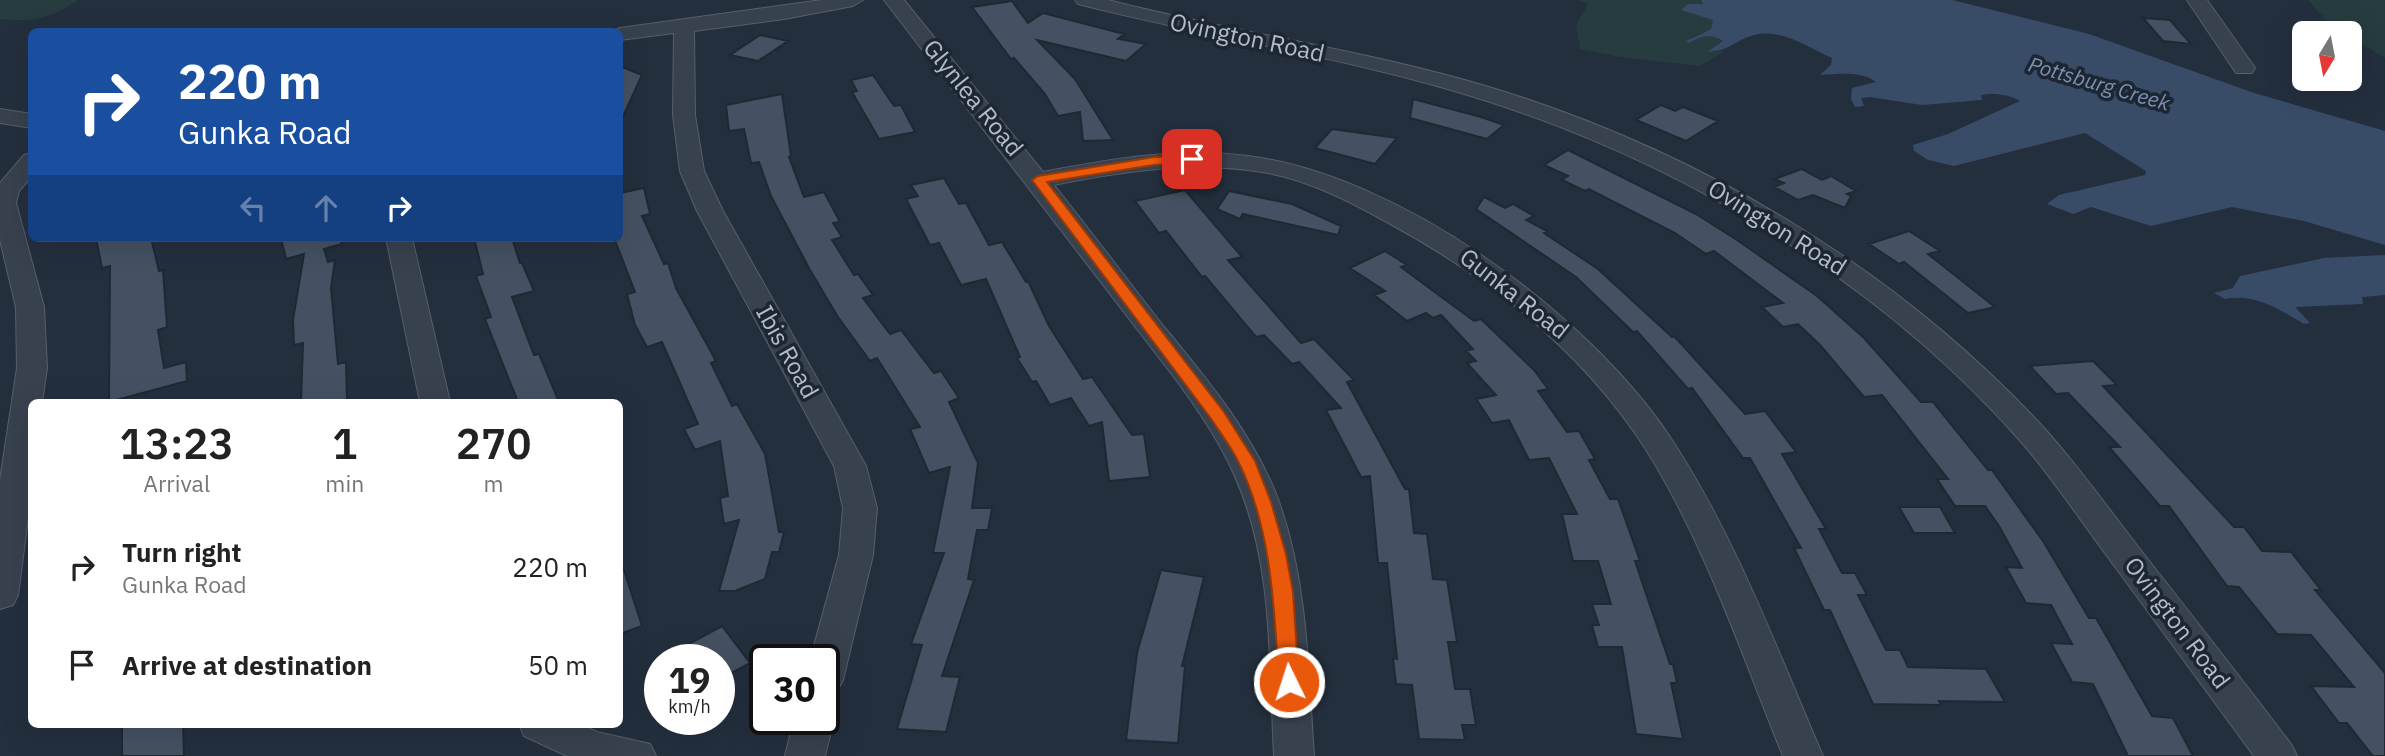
<!DOCTYPE html>
<style>
body{margin:0;font-family:"IBM Plex Sans",sans-serif;background:#f2f2f2;color:#222;height:100vh;display:flex;flex-direction:column;font-size:26px;white-space:nowrap}
*{box-sizing:border-box;margin:0}
p{font-size:23px;color:#767676}
.icon{flex:none;width:38px;height:38px;fill:none;stroke:currentColor;stroke-width:2;stroke-linecap:round;stroke-linejoin:round}
.map{position:relative;flex:1;overflow:hidden}
.panel{position:absolute;left:28px;top:399px;width:595px;height:329px;display:flex;flex-direction:column;background:#fff;border-radius:10px;box-shadow:0 7px 28px #0002}
.panel>*{flex:none}
.guide{position:absolute;left:28px;top:28px;width:595px;height:214px;border-radius:10px;box-shadow:0 7px 28px #0002;background:#1a4fa0;color:#fff;overflow:hidden}
.needle{width:46px;rotate:190deg}
.buttons{position:absolute;left:2292px;top:21px;display:grid;gap:14px}
.buttons a{display:grid;place-items:center;width:70px;height:70px;border-radius:10px;background:#fff;box-shadow:0 7px 28px #0002;font-size:35px}
.speed{position:absolute;left:644px;top:644px;display:flex;gap:14px;font-size:35px;font-weight:700;text-align:center}
.speed>*{display:grid;place-content:center;width:91px;height:91px;border-radius:50%;background:#fff;box-shadow:0 7px 28px #0002;line-height:1}
.speed small{font-size:18px;font-weight:400}
.speed .limit{border:4px solid #111;border-radius:10px;background:#fff;color:#111}
.pin{position:absolute;display:grid;place-items:center;width:60px;height:60px;color:#fff;margin:-30px;border-radius:14px;box-shadow:0 4px 10px #0006}
.me{position:absolute;width:77px;margin:-38px;rotate:356deg;stroke-linejoin:round;filter:drop-shadow(0 0 5px #0008)}
.turn{display:flex;align-items:center;gap:24px;height:147px;padding:0 35px;font-size:32px}
.turn .icon{width:91px;height:91px;stroke-width:2.5}
.turn b{display:block;font-size:49px;line-height:60px}
.lanes{display:flex;align-items:center;height:66px;padding:0 35px;background:#0003;justify-content:center;gap:35px;direction:ltr}
.lanes .off{opacity:.35}
.eta{display:flex;justify-content:space-evenly;align-items:center;height:119px;text-align:center}
.eta b{font-size:42px;font-weight:600;line-height:49px}
ul{padding:0;list-style:none}
li{display:flex;align-items:center;gap:21px;height:98px;padding:0 35px}
li div{flex:1}
li b{display:block;font-size:26px}
li em{font-style:normal}
.map>svg:first-child{display:block}
.green{fill:#263c3f}
.water{fill:#394c67}
.building{fill:#455162;stroke:#1f2835;stroke-width:2}
.lines{fill:none;stroke-linecap:round;stroke-linejoin:round}
.minor-casing{stroke:#565f6c;stroke-width:2}
.minor{fill:#38414e;fill-rule:evenodd}
.route{fill:#ea580c;stroke:#983908;stroke-width:2}
.labels{text-anchor:middle;stroke-width:7;stroke-linejoin:round;paint-order:stroke}
.far-water-label{font-size:21px;font-style:italic;fill:#7c92b1;stroke:#1d2633}
.street-label{font-size:24px;fill:#b4bcc9;stroke:#1d2633}
</style>
<div class="map">
<svg width="2385" height="756" viewBox="0 0 2385 756">
<rect width="100%" height="100%" fill="#242f3e"/>
<path class="green" d="M 0,0 L 78,0 C 50,19 34,22 0,19 Z
M 1578,0 L 1701,0 L 1714,20 L 1711,29 L 1693,36 L 1689,43 C 1701,35 1710,34 1723,41 L 1708,52 L 1725,51 L 1700,66 L 1620,57 L 1580,49 L 1576,25 L 1588,4 Z
M 2308,0 L 2385,0 L 2385,58 L 2350,37 L 2350,33 C 2333,32 2319,12 2308,0 Z"/>
<path class="water" d="M 1701,0 L 1952,0 L 2089,34 L 2254,93 L 2385,131 L 2385,245 L 2304,221 L 2232,207 L 2151,226 L 2091,207 L 2073,214 L 2047,204 L 2059,195 L 2145,175 L 2146,171 L 2085,133 L 1954,166 L 1928,160 L 1914,151 L 1913,145 L 1948,134 L 2020,101 C 2008,94 1994,93 1981,95 L 1982,100 L 1922,105 L 1870,97 L 1861,98 L 1864,106 L 1855,107 L 1851,99 L 1852,88 L 1876,82 C 1862,71 1837,74 1820,75 L 1831,65 L 1832,58 C 1806,46 1776,25 1748,37 C 1731,44 1727,51 1707,52 L 1723,41 C 1710,33 1701,36 1689,43 L 1686,41 L 1711,29 L 1713,20 L 1681,10 L 1688,4 L 1703,4 Z
M 2385,255 L 2385,295 L 2362,297 L 2363,304 L 2295,307 L 2310,323 L 2304,324 C 2279,309 2255,293 2225,299 L 2214,293 L 2233,288 L 2240,276 L 2324,258 Z"/>
<path class="building" d="M 1012,1 L 1028,23 L 1043,13 L 1124,34 L 1118,39 L 1146,44 L 1126,61 L 1037,40 L 1075,79 L 1113,140 L 1083,141 L 1080,112 L 1058,116 L 1045,94 L 1014,58 L 1011,59 L 972,7 Z
M 2143,18 L 2170,20 L 2191,44 L 2163,41 Z
M 760,35 L 788,41 L 758,61 L 730,55 Z
M 620,66 L 642,75 L 620,123 Z
M 873,75 L 894,106 L 901,105 L 915,132 L 879,139 L 852,92 L 857,91 L 851,80 Z
M 782,94 L 791,156 L 789,157 L 804,197 L 824,192 L 840,222 L 833,223 L 842,237 L 832,240 L 854,275 L 858,274 L 873,295 L 863,298 L 890,334 L 901,330 L 934,373 L 941,371 L 959,398 L 949,402 L 978,463 L 972,508 L 992,508 L 988,530 L 977,530 L 968,579 L 974,580 L 942,676 L 960,677 L 946,732 L 897,729 L 922,645 L 911,644 L 944,553 L 933,553 L 950,467 L 929,473 L 910,429 L 920,427 L 877,358 L 870,361 L 838,317 L 810,270 L 771,196 L 759,162 L 751,163 L 744,129 L 729,131 L 726,105 Z
M 1413,99 L 1481,117 L 1504,125 L 1487,139 L 1410,118 Z
M 1661,105 L 1675,111 L 1683,107 L 1718,121 L 1686,141 L 1636,120 Z
M 1332,129 L 1397,138 L 1375,164 L 1315,148 Z
M 1568,150 L 1696,214 L 1737,240 L 1817,296 L 1864,338 L 1921,402 L 1933,402 L 1988,470 L 1992,470 L 2043,541 L 2089,618 L 2096,618 L 2152,716 L 2173,718 L 2193,756 L 2128,756 L 2093,684 L 2072,682 L 2051,643 L 2072,644 L 2051,605 L 2026,603 L 2006,567 L 2022,568 L 1999,526 L 1985,506 L 1955,506 L 1937,479 L 1948,479 L 1882,395 L 1864,397 L 1820,345 L 1798,324 L 1783,327 L 1762,307 L 1783,303 L 1714,251 L 1706,254 L 1675,233 L 1589,189 L 1585,191 L 1562,180 L 1568,176 L 1544,165 Z
M 1802,169 L 1822,180 L 1831,176 L 1856,191 L 1847,194 L 1851,196 L 1845,208 L 1813,195 L 1798,200 L 1774,187 L 1784,183 L 1774,179 Z
M 944,178 L 959,204 L 966,203 L 989,245 L 1002,242 L 1026,282 L 1028,281 L 1049,326 L 1083,379 L 1092,377 L 1132,435 L 1144,434 L 1150,477 L 1109,481 L 1102,422 L 1089,426 L 1071,398 L 1050,405 L 1036,381 L 1032,382 L 1017,358 L 1020,357 L 986,279 L 961,285 L 939,243 L 930,245 L 906,199 L 918,196 L 911,185 Z
M 644,188 L 650,214 L 642,216 L 664,264 L 668,263 L 676,288 L 716,361 L 711,363 L 732,406 L 737,404 L 765,454 L 779,532 L 784,532 L 779,552 L 772,552 L 765,579 L 735,591 L 719,591 L 739,520 L 724,524 L 720,498 L 728,496 L 720,441 L 695,450 L 684,429 L 698,424 L 662,342 L 647,347 L 635,325 L 627,294 L 635,292 L 614,238 L 620,238 L 620,193 Z
M 1185,190 L 1242,257 L 1228,260 L 1301,343 L 1314,339 L 1354,380 L 1347,382 L 1405,489 L 1409,489 L 1414,533 L 1427,534 L 1433,579 L 1447,580 L 1457,642 L 1448,642 L 1455,689 L 1470,689 L 1476,725 L 1462,725 L 1465,740 L 1419,739 L 1412,685 L 1396,684 L 1393,658 L 1397,659 L 1387,563 L 1378,563 L 1370,476 L 1361,477 L 1326,410 L 1341,408 L 1299,362 L 1292,364 L 1264,335 L 1256,337 L 1205,276 L 1202,277 L 1166,231 L 1159,233 L 1135,201 Z
M 1229,191 L 1292,204 L 1341,226 L 1338,235 L 1243,214 L 1240,219 L 1217,209 Z
M 1484,197 L 1505,208 L 1513,204 L 1534,216 L 1526,220 L 1547,231 L 1544,233 L 1598,269 L 1672,337 L 1674,336 L 1745,414 L 1765,411 L 1796,452 L 1782,454 L 1826,529 L 1819,529 L 1842,573 L 1855,573 L 1867,595 L 1858,595 L 1886,650 L 1900,650 L 1908,667 L 1986,669 L 2005,702 L 1939,701 L 1941,705 L 1873,704 L 1830,610 L 1824,610 L 1794,548 L 1801,548 L 1750,458 L 1743,458 L 1692,388 L 1688,389 L 1637,331 L 1633,332 L 1576,277 L 1476,209 Z
M 1909,231 L 1940,251 L 1928,254 L 1995,307 L 1968,313 L 1904,262 L 1899,264 L 1869,244 Z
M 96,238 L 151,238 L 159,271 L 163,270 L 167,327 L 158,330 L 164,368 L 186,362 L 187,381 L 109,402 L 110,266 L 102,268 Z
M 281,238 L 341,238 L 342,244 L 324,249 L 328,262 L 335,260 L 331,288 L 338,364 L 346,362 L 347,402 L 301,402 L 303,343 L 294,345 L 293,320 L 304,254 L 286,259 Z
M 474,238 L 512,238 L 520,263 L 522,263 L 534,291 L 512,297 L 534,355 L 539,354 L 559,402 L 518,402 L 485,319 L 491,317 L 476,276 L 483,274 Z
M 1385,251 L 1407,265 L 1401,267 L 1474,321 L 1481,319 L 1534,370 L 1548,389 L 1538,391 L 1567,432 L 1579,431 L 1595,459 L 1589,460 L 1610,499 L 1618,499 L 1640,561 L 1635,561 L 1670,664 L 1673,664 L 1677,683 L 1671,683 L 1683,739 L 1636,734 L 1622,647 L 1598,647 L 1592,625 L 1599,625 L 1592,604 L 1611,604 L 1598,561 L 1573,561 L 1562,514 L 1577,514 L 1549,458 L 1529,460 L 1509,420 L 1492,423 L 1476,399 L 1496,395 L 1467,363 L 1476,361 L 1466,351 L 1473,349 L 1441,315 L 1433,318 L 1426,313 L 1407,321 L 1374,295 L 1385,291 L 1350,268 Z
M 2093,361 L 2117,385 L 2103,386 L 2234,527 L 2244,527 L 2262,551 L 2291,552 L 2321,590 L 2315,590 L 2385,673 L 2385,756 L 2373,756 L 2347,723 L 2339,723 L 2311,686 L 2354,687 L 2311,635 L 2277,634 L 2239,587 L 2227,586 L 2169,506 L 2160,506 L 2109,447 L 2120,447 L 2068,393 L 2056,394 L 2030,366 Z
M 1899,507 L 1940,507 L 1955,533 L 1914,533 Z
M 620,570 L 624,570 L 642,626 L 620,634 Z
M 1161,570 L 1204,577 L 1182,666 L 1185,666 L 1178,743 L 1126,740 L 1137,653 Z
M 722,626 L 750,663 L 719,680 L 719,660 L 659,660 Z
M 122,724 L 183,724 L 184,756 L 122,756 Z"/>
<g class="lines">
<g class="minor-casing">
<path id="minor" d="M 822,0 L 863,0 L 853,6 L 784,19 L 694,31 L 695,115 L 704,171 L 723,211 L 866,466 L 877,508 L 873,555 L 843,680 L 837,691 L 824,696 L 824,660 L 810,660 L 839,555 L 843,508 L 834,466 L 697,211 L 680,171 L 673,115 L 674,33 L 620,40 L 620,32 L 612,32 L 620,28 Z
M 884,0 L 904,0 L 1043,172 C 1111,159 1179,147 1248,156 C 1398,175 1584,311 1668,434 C 1734,533 1776,647 1823,756 L 1783,756 C 1741,653 1705,543 1645,448 C 1581,349 1487,276 1385,221 C 1349,201 1310,181 1268,173 C 1197,160 1124,171 1054,185 C 1090,230 1125,277 1161,323 C 1205,377 1253,433 1278,499 C 1308,581 1308,671 1314,756 L 1274,756 C 1269,661 1274,560 1233,472 C 1218,439 1198,410 1177,381 Z
M 1075,0 L 1108,0 C 1240,34 1375,51 1505,92 C 1707,156 1900,272 2044,428 C 2078,466 2108,508 2139,548 C 2190,613 2241,678 2291,744 L 2297,756 L 2254,756 C 2208,693 2162,631 2116,568 C 2085,527 2057,484 2024,445 C 1884,285 1691,167 1490,102 C 1355,58 1215,39 1078,4 Z
M 2187,0 L 2207,0 L 2255,68 L 2252,73 L 2236,73 Z
M 0,109 L 32,114 L 32,128 L 0,123 Z
M 32,153 L 32,176 L 19,191 L 16,203 L 44,307 L 47,368 L 42,402 L 32,402 L 32,488 L 18,595 L 13,605 L 0,609 L 0,480 L 17,368 L 16,307 L 0,240 L 0,183 L 24,155 Z
M 386,238 L 412,238 L 450,402 L 420,402 Z
M 824,706 L 828,707 L 834,719 L 825,756 L 785,756 L 794,719 L 824,719 Z
M 519,724 L 579,724 L 597,732 L 650,744 L 656,756 L 567,756 L 524,736 Z"/>
</g>
<use href="#minor" class="minor"/>
</g>
<path class="route" d="M 1192,156 L 1199,159 L 1197,162 L 1154,165 L 1047,182 L 1224,412 L 1255,461 L 1271,502 L 1286,554 L 1293,592 L 1299,682 L 1296,688 L 1289,691 L 1281,688 L 1279,682 C 1274,608 1272,529 1238,461 C 1231,447 1221,434 1212,420 L 1032,180 L 1038,176 L 1154,157 Z"/>
<g class="labels">
<g class="far-water-label">
<text transform="translate(2099 84) rotate(16)" y="7">Pottsburg Creek</text>
</g>
<g class="street-label">
<text transform="translate(1247 38) rotate(12)" y="8">Ovington Road</text>
<text transform="translate(973 98) rotate(51)" y="8">Glynlea Road</text>
<text transform="translate(1777 228) rotate(32)" y="8">Ovington Road</text>
<text transform="translate(1514 294) rotate(38)" y="8">Gunka Road</text>
<text transform="translate(787 352) rotate(61)" y="8">Ibis Road</text>
<text transform="translate(2177 623) rotate(53)" y="8">Ovington Road</text>
</g>
</g>
</svg>
<div class="buttons">
<a><svg class="needle" viewBox="-14 -14 28 28"><path d="M0-13l5 13h-10z" fill="#e53935"/><path d="M0 13l5-13h-10z" fill="#767676"/></svg></a>
</div>
<div class="speed"><div>19<small>km/h</small></div><div class="limit">30</div></div>
<div class="pin" style="left:1192px;top:159px;background:#d93025"><svg class="icon" aria-label="arrive" viewBox="0 0 24 24"><path d="M6 21V4h12l-3 4 3 4H6"/></svg></div>
<svg class="me" style="left:1289px;top:682px" viewBox="-20 -20 40 40"><circle r="17" fill="#ea580c" stroke="#fff" stroke-width="3"/><path d="M0-11L8 9 0 5-8 9z" fill="#fff"/></svg>
<div class="guide">
<div class="turn"><svg class="icon" aria-label="right" viewBox="0 0 24 24"><path d="M7 20v-9h11M14 6l5 5-5 5"/></svg><div><b>220 m</b>Gunka Road</div></div>
<div class="lanes"><svg class="icon off" aria-label="left" viewBox="0 0 24 24"><path d="M17 20v-9H6M10 6l-5 5 5 5"/></svg><svg class="icon off" aria-label="ahead" viewBox="0 0 24 24"><path d="M12 20V5M6 11l6-6 6 6"/></svg><svg class="icon" aria-label="right" viewBox="0 0 24 24"><path d="M7 20v-9h11M14 6l5 5-5 5"/></svg></div>
</div>
<section class="panel">
<div class="eta">
<div><b>13:23</b><p>Arrival</p></div>
<div><b>1</b><p>min</p></div>
<div><b>270</b><p>m</p></div>
</div>
<ul>
<li><svg class="icon" aria-label="right" viewBox="0 0 24 24"><path d="M7 20v-9h11M14 6l5 5-5 5"/></svg><div><b>Turn right</b><p>Gunka Road</p></div><em>220 m</em></li>
<li><svg class="icon" aria-label="arrive" viewBox="0 0 24 24"><path d="M6 21V4h12l-3 4 3 4H6"/></svg><div><b>Arrive at destination</b></div><em>50 m</em></li>
</ul>
</section>
</div>
